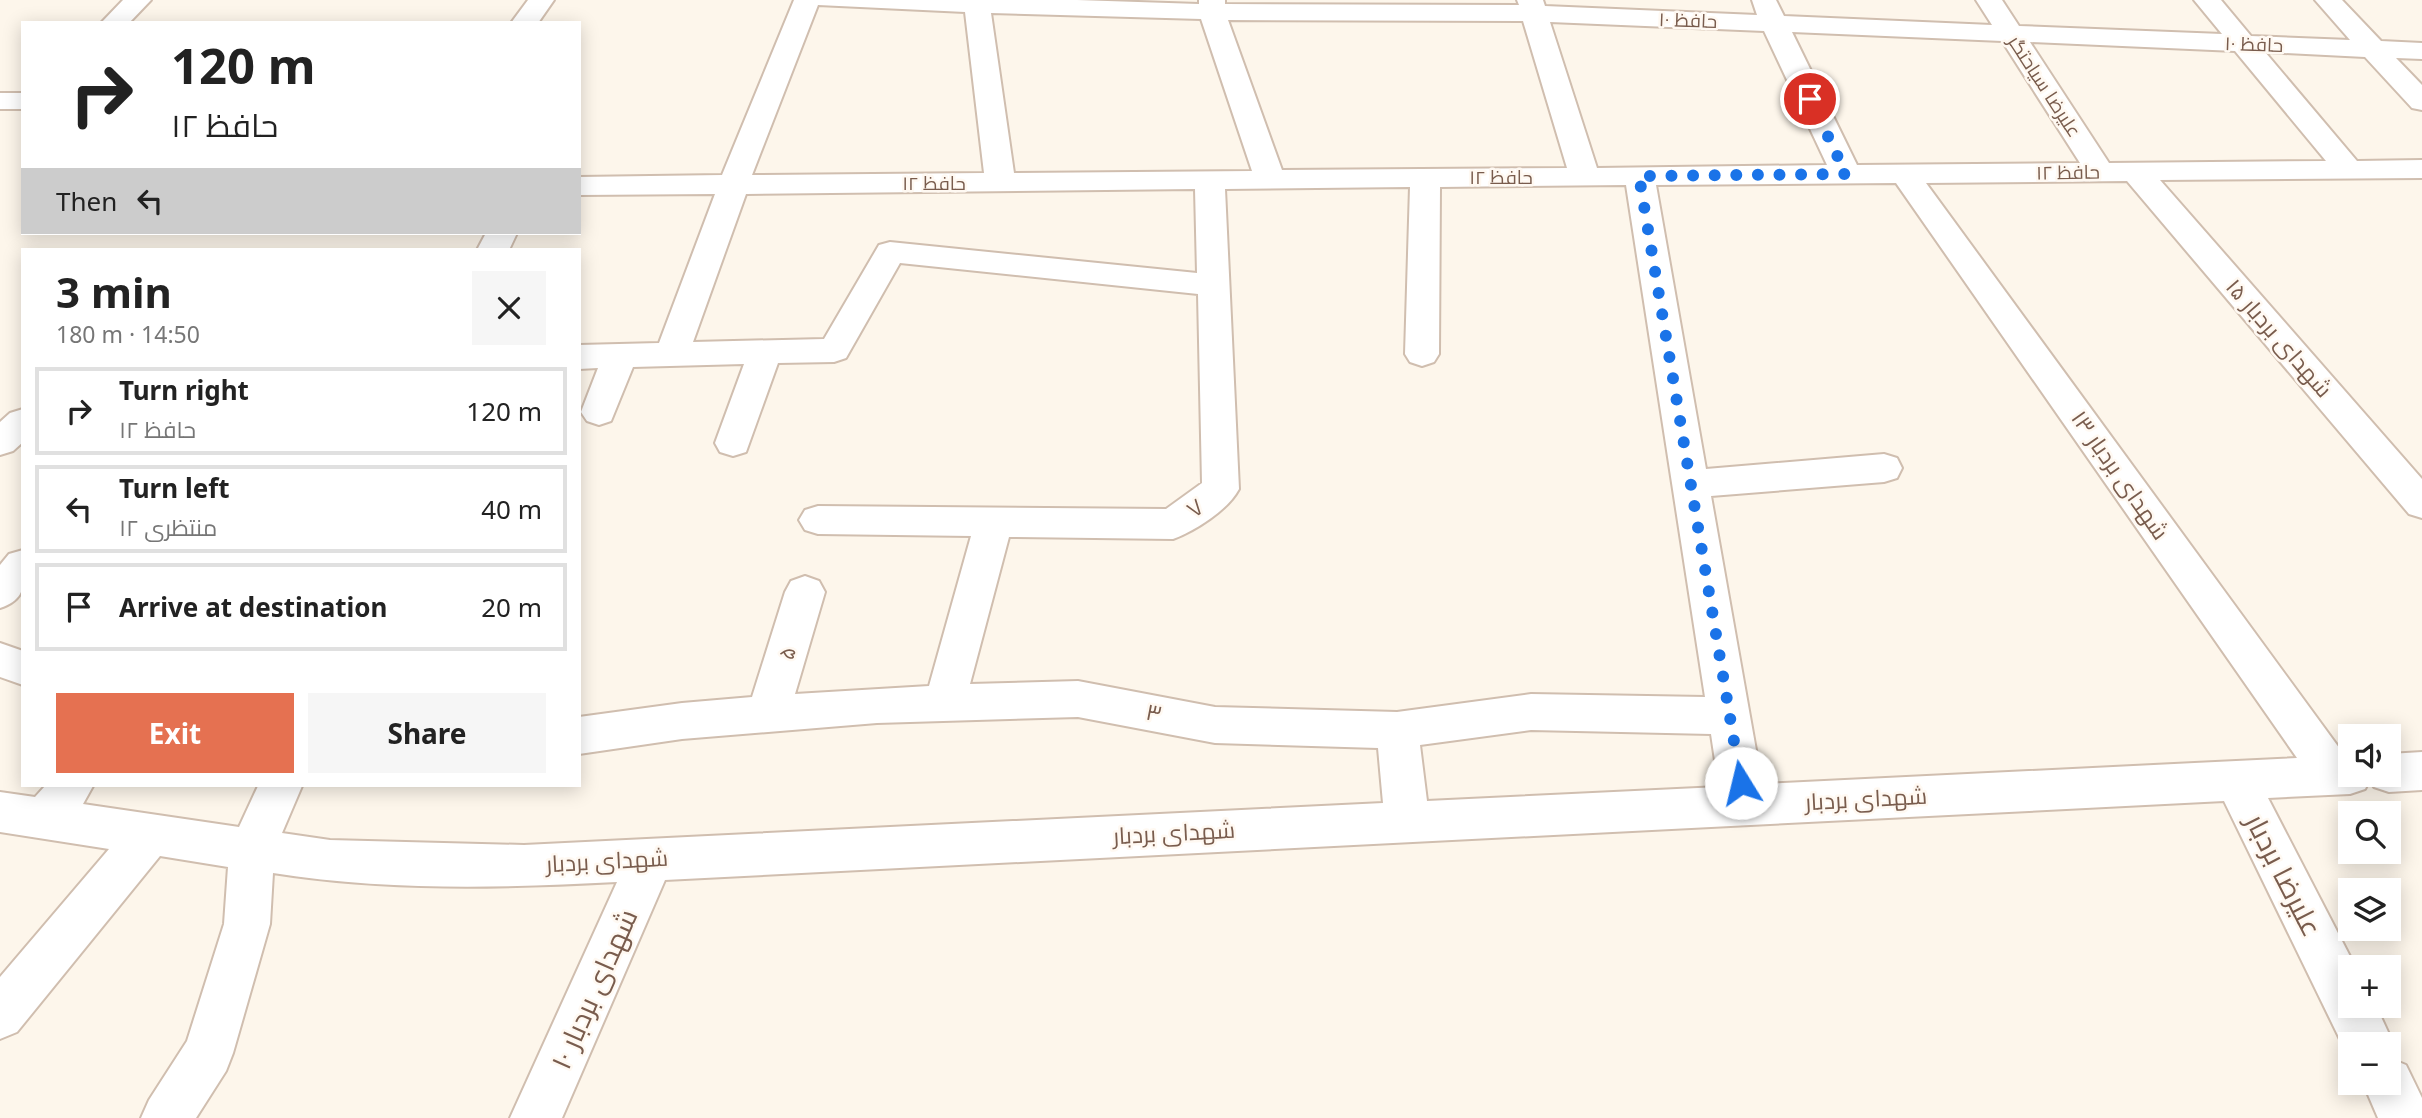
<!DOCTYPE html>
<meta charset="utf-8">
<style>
body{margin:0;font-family:"Noto Sans",Cairo,sans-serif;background:#f6f6f6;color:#222;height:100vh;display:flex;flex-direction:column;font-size:26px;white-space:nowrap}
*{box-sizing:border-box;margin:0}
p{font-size:23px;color:#767676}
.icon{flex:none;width:38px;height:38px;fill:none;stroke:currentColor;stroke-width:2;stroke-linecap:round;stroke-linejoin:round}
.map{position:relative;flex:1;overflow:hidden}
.drawer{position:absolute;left:21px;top:248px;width:560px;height:539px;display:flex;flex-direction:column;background:#fff;border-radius:0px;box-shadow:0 4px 18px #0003}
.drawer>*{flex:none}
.hud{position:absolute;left:21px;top:21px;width:560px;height:214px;border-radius:0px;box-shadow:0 4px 18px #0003;background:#fff;color:#222;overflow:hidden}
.controls{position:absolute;left:2338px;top:724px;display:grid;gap:14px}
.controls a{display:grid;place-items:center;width:63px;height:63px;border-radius:0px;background:#fff;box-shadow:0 4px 18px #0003;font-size:35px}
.pin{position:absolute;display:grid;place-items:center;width:60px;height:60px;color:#fff;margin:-30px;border:4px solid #fff;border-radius:50%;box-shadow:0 2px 7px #0007}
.me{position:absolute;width:77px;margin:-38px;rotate:351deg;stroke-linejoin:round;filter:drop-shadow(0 0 5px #0008)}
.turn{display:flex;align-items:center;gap:24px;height:147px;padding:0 35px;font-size:32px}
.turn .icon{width:91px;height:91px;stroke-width:2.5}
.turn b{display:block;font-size:49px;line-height:60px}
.then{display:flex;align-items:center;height:66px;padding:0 35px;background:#0003;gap:14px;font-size:26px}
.round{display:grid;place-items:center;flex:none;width:74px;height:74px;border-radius:0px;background:#f6f6f6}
.overview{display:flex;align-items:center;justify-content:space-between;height:119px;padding:0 35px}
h1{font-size:42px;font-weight:700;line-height:52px}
.action{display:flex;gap:14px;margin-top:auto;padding:14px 35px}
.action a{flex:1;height:80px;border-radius:0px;background:#e57151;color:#fff;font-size:28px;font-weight:700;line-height:80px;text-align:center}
.action a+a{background:#f6f6f6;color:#222}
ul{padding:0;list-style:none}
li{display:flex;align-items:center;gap:21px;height:88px;margin:0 14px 10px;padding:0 21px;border:4px solid #e0e0e0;border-radius:0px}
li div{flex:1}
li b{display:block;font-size:26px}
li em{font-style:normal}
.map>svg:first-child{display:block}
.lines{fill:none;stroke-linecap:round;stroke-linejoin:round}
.minor-casing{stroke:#d0beaf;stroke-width:4}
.minor{fill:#fff;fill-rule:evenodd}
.route{stroke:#1a73e8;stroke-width:12;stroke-dasharray:0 21.6}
.labels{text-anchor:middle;stroke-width:5;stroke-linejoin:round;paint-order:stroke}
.far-street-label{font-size:19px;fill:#795c4d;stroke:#fff9f2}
.street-label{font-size:23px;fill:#795c4d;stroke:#fff9f2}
.near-street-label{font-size:28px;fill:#795c4d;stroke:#fff9f2}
</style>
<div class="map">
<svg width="2422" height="1118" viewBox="0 0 2422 1118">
<rect width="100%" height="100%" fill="#fdf6eb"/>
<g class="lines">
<g class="minor-casing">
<path id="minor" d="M 123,0 L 151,0 L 129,23 L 101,23 Z
M 528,0 L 554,0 L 538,23 L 511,23 Z
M 794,0 L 1077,0 L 1199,4 L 1199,0 L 1225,0 L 1225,4 L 1519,5 L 1517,0 L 1543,0 L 1545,6 L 1757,15 L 1752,0 L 1776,0 L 1784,16 L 1992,25 L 1976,0 L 2002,0 L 2019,26 L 2222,34 L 2194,0 L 2221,0 L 2251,36 L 2350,40 L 2315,0 L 2342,0 L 2381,41 L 2422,43 L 2422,59 L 2396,58 L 2422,85 L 2422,110 L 2412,108 L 2365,57 L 2265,52 L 2357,161 L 2422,160 L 2422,178 L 2160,180 L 2422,479 L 2422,518 L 2409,514 L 2127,181 L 1926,183 L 2345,756 L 2350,756 L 2350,775 L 2389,775 L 2389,754 L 2422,752 L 2422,790 L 2389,792 L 2374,787 L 2370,779 L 2365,789 L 2350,794 L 2268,798 L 2356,968 L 2350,968 L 2350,1006 L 2376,1006 L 2394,1045 L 2389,1057 L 2389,1045 L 2350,1045 L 2350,1060 L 2224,801 L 665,880 L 562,1118 L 510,1118 L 617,882 C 503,888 386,891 273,873 L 270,924 L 233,1053 L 226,1071 L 196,1118 L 141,1118 L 149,1100 L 187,1041 L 224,924 L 228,867 L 160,856 L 17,1032 L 0,1039 L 0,977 L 109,849 L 0,832 L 0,792 L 35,797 L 45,786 L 93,786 L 83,804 L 239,827 L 258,786 L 302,786 L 282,833 L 330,840 L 524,845 L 1383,803 L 1378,748 L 1215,743 L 1078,717 L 877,723 L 682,739 L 579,754 L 579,717 L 682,703 L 752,697 L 785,592 L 791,581 L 805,576 L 819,581 L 825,592 L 795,694 L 929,686 L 971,536 L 818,534 L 805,530 L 799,520 L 805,510 L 818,506 L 1166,509 L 1202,483 L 1198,294 L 900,263 L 846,358 L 834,362 L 778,363 L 746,452 L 733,456 L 720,452 L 715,443 L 744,364 L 633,367 L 611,421 L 599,425 L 587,421 L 581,412 L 598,368 L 579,369 L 579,345 L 659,343 L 715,194 L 579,195 L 579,177 L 722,175 ZM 818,5 L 965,12 L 984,173 L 752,175 ZM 991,13 L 1201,19 L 1252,171 L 1014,173 ZM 1228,20 L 1523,21 L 1567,168 L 1282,170 ZM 1550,22 L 1764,31 L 1827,165 L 1597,168 ZM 1792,32 L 2002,41 L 2080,163 L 1857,165 ZM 2030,42 L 2235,51 L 2326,161 L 2109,163 ZM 1896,183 L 2297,758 L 1762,784 L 1711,496 L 1884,482 L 1897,478 L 1902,468 L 1897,458 L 1884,454 L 1706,469 L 1656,185 ZM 1626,185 L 1705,697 L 1531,694 L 1397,712 L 1215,707 L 1078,681 L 970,684 L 1009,537 L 1173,539 C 1195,531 1228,510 1239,489 L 1225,189 L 1410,187 L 1405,354 L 1410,362 L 1422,366 L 1434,362 L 1439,354 L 1440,187 ZM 1195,189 L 1197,273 L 890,242 L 879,245 L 824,339 L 693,342 L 746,194 ZM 1531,730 L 1711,734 L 1719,787 L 1427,801 L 1420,745 Z
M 0,93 L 23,93 L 23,109 L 0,109 Z
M 486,233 L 517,233 L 509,250 L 477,250 Z
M 23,409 L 23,442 L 13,451 L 0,455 L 0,422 L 10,413 Z
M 23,550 C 23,577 31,598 0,608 L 0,565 L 9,554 Z
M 0,643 L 23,651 L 23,685 L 0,677 Z
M 2389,1058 L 2406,1065 L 2422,1098 L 2422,1118 L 2378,1118 L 2363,1083 L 2389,1083 Z"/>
</g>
<use href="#minor" class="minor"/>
</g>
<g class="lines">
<path class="route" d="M 1741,783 L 1639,176 L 1846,174 L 1810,99"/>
</g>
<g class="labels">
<g class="far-street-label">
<text transform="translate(1688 20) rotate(2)" y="7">حافظ ۱۰</text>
<text transform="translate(2254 44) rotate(2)" y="7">حافظ ۱۰</text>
<text transform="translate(2045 86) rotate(57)" y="7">علیرضا سیاحتگر</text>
<text transform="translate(2068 172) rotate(-1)" y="7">حافظ ۱۲</text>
<text x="1501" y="184">حافظ ۱۲</text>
<text x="934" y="190">حافظ ۱۲</text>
</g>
<g class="street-label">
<text transform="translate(2279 338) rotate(49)" y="8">شهدای بردبار ۱۵</text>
<text transform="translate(2120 475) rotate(55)" y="8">شهدای بردبار ۱۳</text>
<text transform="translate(1195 508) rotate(-36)" y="8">۷</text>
<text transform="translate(787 653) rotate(-73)" y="8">۵</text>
<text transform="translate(1154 713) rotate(11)" y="8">۳</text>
<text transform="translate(1866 799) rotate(-3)" y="8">شهدای بردبار</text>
<text transform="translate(1174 833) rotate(-3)" y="8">شهدای بردبار</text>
<text transform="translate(607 861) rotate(-3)" y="8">شهدای بردبار</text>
</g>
<g class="near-street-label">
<text transform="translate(2284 875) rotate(63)" y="10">علیرضا بردبار</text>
<text transform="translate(594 989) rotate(-66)" y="10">شهدای بردبار ۱۰</text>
</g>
</g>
</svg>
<div class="controls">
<a><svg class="icon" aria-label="sound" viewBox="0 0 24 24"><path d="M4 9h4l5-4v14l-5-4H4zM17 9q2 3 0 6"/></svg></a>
<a><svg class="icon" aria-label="search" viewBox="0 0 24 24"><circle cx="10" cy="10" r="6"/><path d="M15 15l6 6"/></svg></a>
<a><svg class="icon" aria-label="layers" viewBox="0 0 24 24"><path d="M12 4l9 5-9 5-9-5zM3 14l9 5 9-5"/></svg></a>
<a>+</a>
<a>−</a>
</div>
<div class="pin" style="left:1810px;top:99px;background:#d93025"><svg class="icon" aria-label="arrive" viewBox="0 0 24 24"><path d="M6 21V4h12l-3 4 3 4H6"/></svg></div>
<svg class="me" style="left:1741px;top:783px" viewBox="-20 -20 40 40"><circle r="19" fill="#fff"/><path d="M0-13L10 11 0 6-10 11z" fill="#1a73e8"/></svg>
<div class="hud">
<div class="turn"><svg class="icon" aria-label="right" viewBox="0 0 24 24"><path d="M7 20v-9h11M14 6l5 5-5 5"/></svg><div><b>120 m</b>حافظ ۱۲</div></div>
<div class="then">Then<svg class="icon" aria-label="left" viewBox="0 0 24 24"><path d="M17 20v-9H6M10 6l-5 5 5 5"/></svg></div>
</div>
<section class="drawer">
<div class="overview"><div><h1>3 min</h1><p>180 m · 14:50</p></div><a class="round"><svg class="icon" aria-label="close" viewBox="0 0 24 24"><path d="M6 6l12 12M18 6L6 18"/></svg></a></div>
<ul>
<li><svg class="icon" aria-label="right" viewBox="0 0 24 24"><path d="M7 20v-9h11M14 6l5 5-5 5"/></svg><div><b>Turn right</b><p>حافظ ۱۲</p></div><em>120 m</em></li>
<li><svg class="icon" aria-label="left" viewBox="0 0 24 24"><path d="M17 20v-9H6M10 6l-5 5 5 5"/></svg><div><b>Turn left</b><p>منتظری ۱۲</p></div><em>40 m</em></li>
<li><svg class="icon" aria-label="arrive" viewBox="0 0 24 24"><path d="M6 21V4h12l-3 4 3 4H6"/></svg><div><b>Arrive at destination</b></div><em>20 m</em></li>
</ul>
<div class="action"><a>Exit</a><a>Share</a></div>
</section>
</div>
